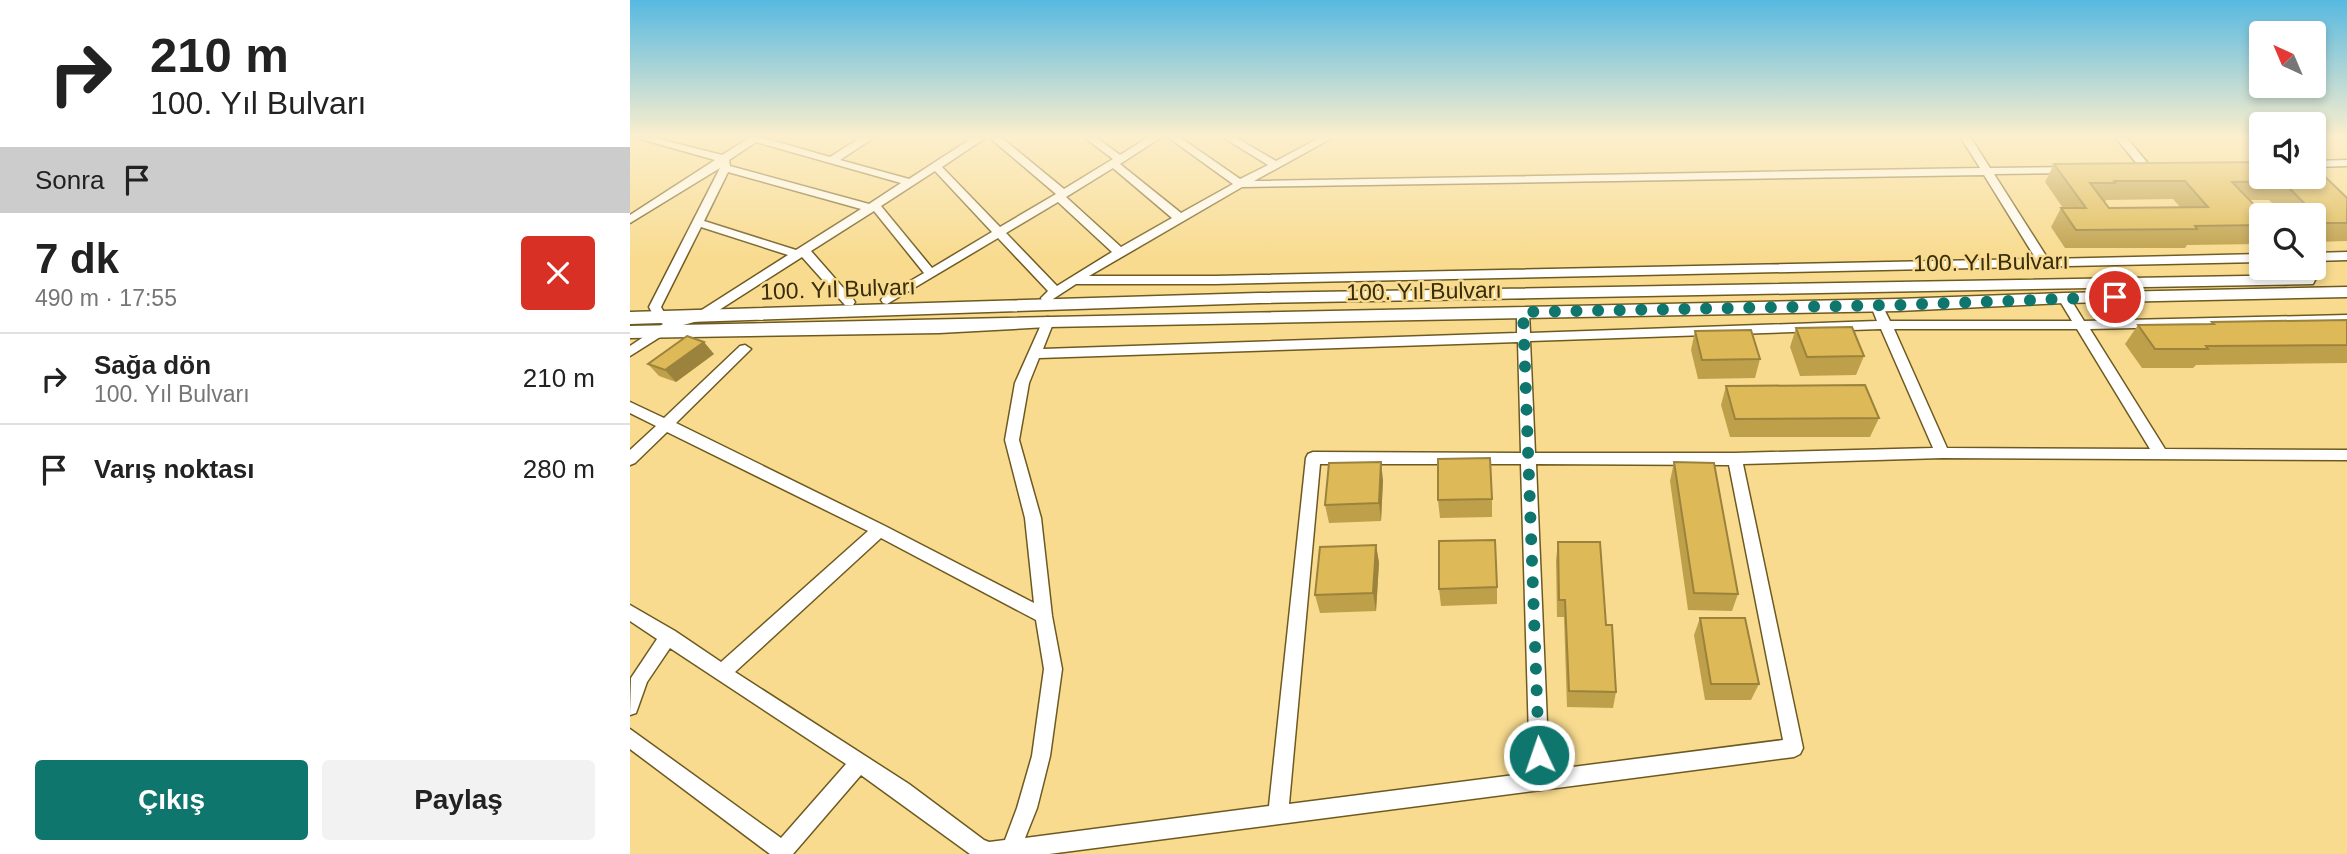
<!DOCTYPE html>
<html lang="tr">
<meta charset="utf-8">
<style>
body{margin:0;font-family:Helvetica,sans-serif;background:#f2f2f2;color:#222;height:100vh;display:flex;flex-direction:column;font-size:26px;white-space:nowrap}
*{box-sizing:border-box;margin:0}
p{font-size:23px;color:#767676}
.icon{flex:none;width:38px;height:38px;fill:none;stroke:currentColor;stroke-width:2;stroke-linecap:round;stroke-linejoin:round}
.map{position:relative;flex:1;overflow:hidden}
.sheet{display:flex;flex-direction:column;background:#fff;width:630px}
.sheet>*{flex:none}
.guide{background:#fff;color:#222;overflow:hidden}
.needle{width:46px;rotate:316deg}
.buttons{position:absolute;left:1619px;top:21px;display:grid;gap:14px}
.buttons a{display:grid;place-items:center;width:77px;height:77px;border-radius:7px;background:#fff;box-shadow:0 4px 10px #0003;font-size:35px}
.pin{position:absolute;display:grid;place-items:center;width:60px;height:60px;color:#fff;margin:-30px;border:4px solid #fff;border-radius:50%;box-shadow:0 2px 7px #0007}
.me{position:absolute;width:77px;margin:-38px;rotate:357deg;stroke-linejoin:round;filter:drop-shadow(0 0 5px #0008)}
.turn{display:flex;align-items:center;gap:24px;height:147px;padding:0 35px;font-size:32px}
.turn .icon{width:91px;height:91px;stroke-width:2.5}
.turn b{display:block;font-size:49px;line-height:60px}
.then{display:flex;align-items:center;height:66px;padding:0 35px;background:#0003;gap:14px;font-size:26px}
.round{display:grid;place-items:center;flex:none;width:74px;height:74px;border-radius:7px;background:#f2f2f2}
.headline{display:flex;align-items:center;justify-content:space-between;height:119px;padding:0 35px}
h1{font-size:42px;font-weight:700;line-height:52px}
.action{display:flex;gap:14px;margin-top:auto;padding:14px 35px}
.action a{flex:1;height:80px;border-radius:7px;background:#0f766e;color:#fff;font-size:28px;font-weight:700;line-height:80px;text-align:center}
.action a+a{background:#f2f2f2;color:#222}
ul{padding:0;list-style:none}
li{display:flex;align-items:center;gap:21px;height:91px;padding:0 35px;border-top:2px solid #e0e0e0}
li div{flex:1}
li b{display:block;font-size:26px}
li em{font-style:normal}
main{display:flex;flex:1;min-height:0}
.map>svg:first-child{display:block}
.lines{fill:none;stroke-linecap:round;stroke-linejoin:round}
.street-casing{stroke:#6e5a20;stroke-width:3}
.secondary-casing{stroke:#6e5a20;stroke-width:3}
.street{fill:#fff;fill-rule:evenodd}
.secondary{fill:#fff;fill-rule:evenodd}
.wall{fill:#bea04b;fill-rule:evenodd}
.shaded-wall{fill:#9b823d}
.building{fill:#ddba57;stroke:#9b823d;stroke-width:2;fill-rule:evenodd}
.route{stroke:#0f766e;stroke-width:12;stroke-dasharray:0 21.6}
.labels{text-anchor:middle;stroke-width:5;stroke-linejoin:round;paint-order:stroke}
.street-label{font-size:23px;fill:#382d0d;stroke:#f8db8f}
</style>
<main>
<section class="sheet">
<div class="guide">
<div class="turn"><svg class="icon" aria-label="right" viewBox="0 0 24 24"><path d="M7 20v-9h11M14 6l5 5-5 5"/></svg><div><b>210 m</b>100. Yıl Bulvarı</div></div>
<div class="then">Sonra<svg class="icon" aria-label="arrive" viewBox="0 0 24 24"><path d="M6 21V4h12l-3 4 3 4H6"/></svg></div>
</div>
<div class="headline"><div><h1>7 dk</h1><p>490 m · 17:55</p></div><a class="round" style="background:#d93025;color:#fff"><svg class="icon" aria-label="close" viewBox="0 0 24 24"><path d="M6 6l12 12M18 6L6 18"/></svg></a></div>
<ul>
<li><svg class="icon" aria-label="right" viewBox="0 0 24 24"><path d="M7 20v-9h11M14 6l5 5-5 5"/></svg><div><b>Sağa dön</b><p>100. Yıl Bulvarı</p></div><em>210 m</em></li>
<li><svg class="icon" aria-label="arrive" viewBox="0 0 24 24"><path d="M6 21V4h12l-3 4 3 4H6"/></svg><div><b>Varış noktası</b></div><em>280 m</em></li>
</ul>
<div class="action"><a>Çıkış</a><a>Paylaş</a></div>
</section>
<div class="map">
<svg width="1717" height="854" viewBox="0 0 1717 854">
<rect width="100%" height="100%" fill="#f8db8f"/>
<g class="lines">
<g class="street-casing">
<path id="street" d="M 7,138 L 25,138 L 92,155 L 119,138 L 134,138 L 200,157 L 230,138 L 243,138 L 210,160 L 279,179 L 342,138 L 355,138 L 312,167 L 370,227 L 426,194 L 360,138 L 372,138 L 434,189 L 483,159 L 455,138 L 467,138 L 490,155 L 517,138 L 530,138 L 490,164 L 551,213 L 603,184 L 539,138 L 551,138 L 610,179 L 638,165 L 594,138 L 607,138 L 646,161 L 689,138 L 702,138 L 624,181 L 1350,168 L 1331,138 L 1341,138 L 1360,168 L 1441,167 L 1446,170 L 1441,173 L 1364,174 L 1418,259 L 1631,254 L 1631,262 L 585,284 L 446,284 L 423,299 L 424,305 L 418,309 L 414,308 L 411,298 L 418,291 L 368,238 L 257,304 L 253,303 L 251,300 L 253,297 L 294,273 L 244,211 L 181,251 L 223,299 L 225,302 L 223,305 L 215,305 L 172,257 L 75,319 L 46,327 L 0,356 L 0,346 L 33,324 L 26,320 L 19,307 L 90,168 L 0,223 L 0,215 L 85,160 ZM 126,142 L 271,183 L 239,204 L 100,166 L 99,160 ZM 483,168 L 542,218 L 491,247 L 436,197 ZM 305,171 L 362,232 L 302,268 L 251,206 ZM 98,172 L 231,209 L 166,250 L 74,221 ZM 1354,175 L 1406,259 L 585,276 L 459,276 L 612,187 ZM 428,202 L 482,252 L 427,286 L 376,233 ZM 71,227 L 158,255 L 67,313 L 43,320 L 35,314 L 31,307 Z
M 1486,138 L 1497,138 L 1520,166 L 1520,170 L 1512,170 Z
M 1717,160 L 1717,166 L 1684,167 L 1684,161 Z
M 1717,252 L 1717,260 L 1684,261 L 1684,253 Z
M 1434,294 L 1438,295 L 1454,321 L 1717,315 L 1717,323 L 1460,329 L 1535,449 L 1717,450 L 1717,460 L 1312,458 L 1113,464 L 1173,748 L 1170,754 L 1164,757 L 419,854 L 340,854 L 231,775 L 163,854 L 140,854 L 0,749 L 0,729 L 151,838 L 216,764 L 40,648 L 17,682 L 6,713 L 0,715 L 1,678 L 27,639 L 0,621 L 0,605 L 45,631 L 91,662 L 238,531 L 37,432 L 5,463 L 0,465 L 0,450 L 26,426 L 0,413 L 0,402 L 34,418 L 110,346 L 115,345 L 121,349 L 46,423 L 255,526 L 404,603 L 395,518 L 375,440 L 385,383 L 414,318 L 418,317 L 424,321 L 413,349 L 887,333 L 887,312 L 893,308 L 899,312 L 900,333 L 1247,321 L 1241,306 L 1247,302 L 1251,303 L 1260,321 L 1442,321 L 1428,298 ZM 1251,329 L 1303,448 L 1105,453 L 905,453 L 900,341 ZM 1264,329 L 1447,329 L 1520,449 L 1317,448 ZM 888,342 L 891,453 L 683,452 L 678,454 L 676,458 L 639,806 L 395,838 L 407,808 L 420,756 L 432,669 L 422,616 L 411,518 L 389,440 L 399,383 L 409,358 ZM 690,464 L 891,464 L 900,773 L 659,804 ZM 906,464 L 1099,465 L 1153,740 L 919,770 ZM 251,538 L 406,620 L 414,669 L 402,756 L 387,808 L 375,840 L 359,842 L 354,840 L 279,784 L 105,672 Z"/>
</g>
<g class="secondary-casing">
<path id="secondary" d="M 1677,275 L 1685,280 L 1683,284 L 629,303 L 0,324 L 0,312 L 629,293 Z
M 1717,287 L 1717,297 L 1434,303 L 1268,311 L 418,327 L 309,333 L 0,338 L 0,326 L 1268,299 L 1434,293 Z"/>
</g>
<use href="#street" class="street"/>
<use href="#secondary" class="secondary"/>
</g>
<path class="wall" d="M 1424,164 L 1684,177 L 1717,198 L 1717,241 L 1684,242 L 1684,215 L 1654,215 L 1639,200 L 1620,200 L 1631,215 L 1631,242 L 1629,244 L 1557,245 L 1555,248 L 1435,248 L 1421,227 L 1431,208 L 1433,208 L 1415,182 ZM 1543,199 L 1550,207 L 1479,208 L 1475,202 L 1476,200 Z
M 1717,320 L 1717,363 L 1566,365 L 1563,368 L 1512,368 L 1495,344 L 1508,325 L 1579,324 L 1582,322 Z
M 1166,328 L 1234,356 L 1226,375 L 1170,376 L 1160,347 Z
M 1065,331 L 1130,359 L 1125,378 L 1068,379 L 1061,350 Z
M 84,354 L 46,382 L 29,376 L 18,364 Z
M 1096,386 L 1249,418 L 1240,437 L 1100,437 L 1091,405 Z
M 1044,462 L 1108,594 L 1102,611 L 1058,610 L 1040,481 Z
M 753,480 L 751,521 L 699,523 L 695,505 Z
M 862,499 L 862,517 L 810,518 L 808,500 Z
M 928,542 L 976,625 L 986,692 L 983,708 L 937,707 L 934,617 L 927,617 L 926,560 Z
M 746,545 L 749,563 L 746,611 L 690,613 L 685,595 Z
M 867,587 L 867,604 L 811,606 L 809,589 Z
M 1070,618 L 1129,684 L 1121,700 L 1075,700 L 1064,635 Z"/>
<path class="shaded-wall" d="M 74,342 L 84,354 L 46,382 L 35,370 Z
M 751,462 L 753,480 L 751,521 L 749,503 Z
M 746,545 L 749,563 L 746,611 L 743,593 Z"/>
<path class="building" d="M 1631,162 L 1631,177 L 1684,177 L 1684,166 L 1717,198 L 1717,223 L 1694,223 L 1652,181 L 1602,182 L 1634,215 L 1631,215 L 1631,225 L 1565,226 L 1567,229 L 1446,230 L 1431,208 L 1456,208 L 1424,164 ZM 1484,181 L 1555,181 L 1578,207 L 1479,208 L 1460,183 L 1485,183 Z
M 1717,320 L 1717,345 L 1576,346 L 1578,349 L 1525,349 L 1508,325 L 1584,324 L 1582,322 Z
M 1222,327 L 1234,356 L 1177,357 L 1166,328 Z
M 1121,330 L 1130,359 L 1072,360 L 1065,331 Z
M 57,336 L 74,342 L 35,370 L 18,364 Z
M 1235,385 L 1249,418 L 1105,419 L 1096,386 Z
M 860,458 L 862,499 L 808,500 L 808,459 Z
M 751,462 L 749,503 L 695,505 L 699,463 Z
M 1044,462 L 1084,463 L 1108,594 L 1064,593 Z
M 865,540 L 867,587 L 809,589 L 809,541 Z
M 928,542 L 970,542 L 976,625 L 982,625 L 986,692 L 939,691 L 935,600 L 929,600 Z
M 746,545 L 743,593 L 685,595 L 690,547 Z
M 1070,618 L 1115,618 L 1129,684 L 1081,684 Z"/>
<linearGradient id="sky" x2="0" y2="1"><stop stop-color="#57b9e1"/><stop offset="0.53" stop-color="#fcefcd"/><stop offset="1" stop-color="#fcefcd" stop-opacity="0"/></linearGradient>
<rect width="1717" height="258" fill="url(#sky)"/>
<g class="lines">
<path class="route" d="M 909,755 L 893,312 L 1268,305 L 1485,297"/>
</g>
<g class="labels">
<g class="street-label">
<text transform="translate(1361 262) rotate(-1)" y="8">100. Yıl Bulvarı</text>
<text transform="translate(208 289) rotate(-2)" y="8">100. Yıl Bulvarı</text>
<text transform="translate(794 291) rotate(-1)" y="8">100. Yıl Bulvarı</text>
</g>
</g>
</svg>
<div class="buttons">
<a><svg class="needle" viewBox="-14 -14 28 28"><path d="M0-13l5 13h-10z" fill="#e53935"/><path d="M0 13l5-13h-10z" fill="#767676"/></svg></a>
<a><svg class="icon" aria-label="sound" viewBox="0 0 24 24"><path d="M4 9h4l5-4v14l-5-4H4zM17 9q2 3 0 6"/></svg></a>
<a><svg class="icon" aria-label="search" viewBox="0 0 24 24"><circle cx="10" cy="10" r="6"/><path d="M15 15l6 6"/></svg></a>
</div>
<div class="pin" style="left:1485px;top:297px;background:#d93025"><svg class="icon" aria-label="arrive" viewBox="0 0 24 24"><path d="M6 21V4h12l-3 4 3 4H6"/></svg></div>
<svg class="me" style="left:909px;top:755px" viewBox="-20 -20 40 40"><circle r="17" fill="#0f766e" stroke="#fff" stroke-width="3"/><path d="M0-11L8 9 0 5-8 9z" fill="#fff"/></svg>
</div>
</main>
